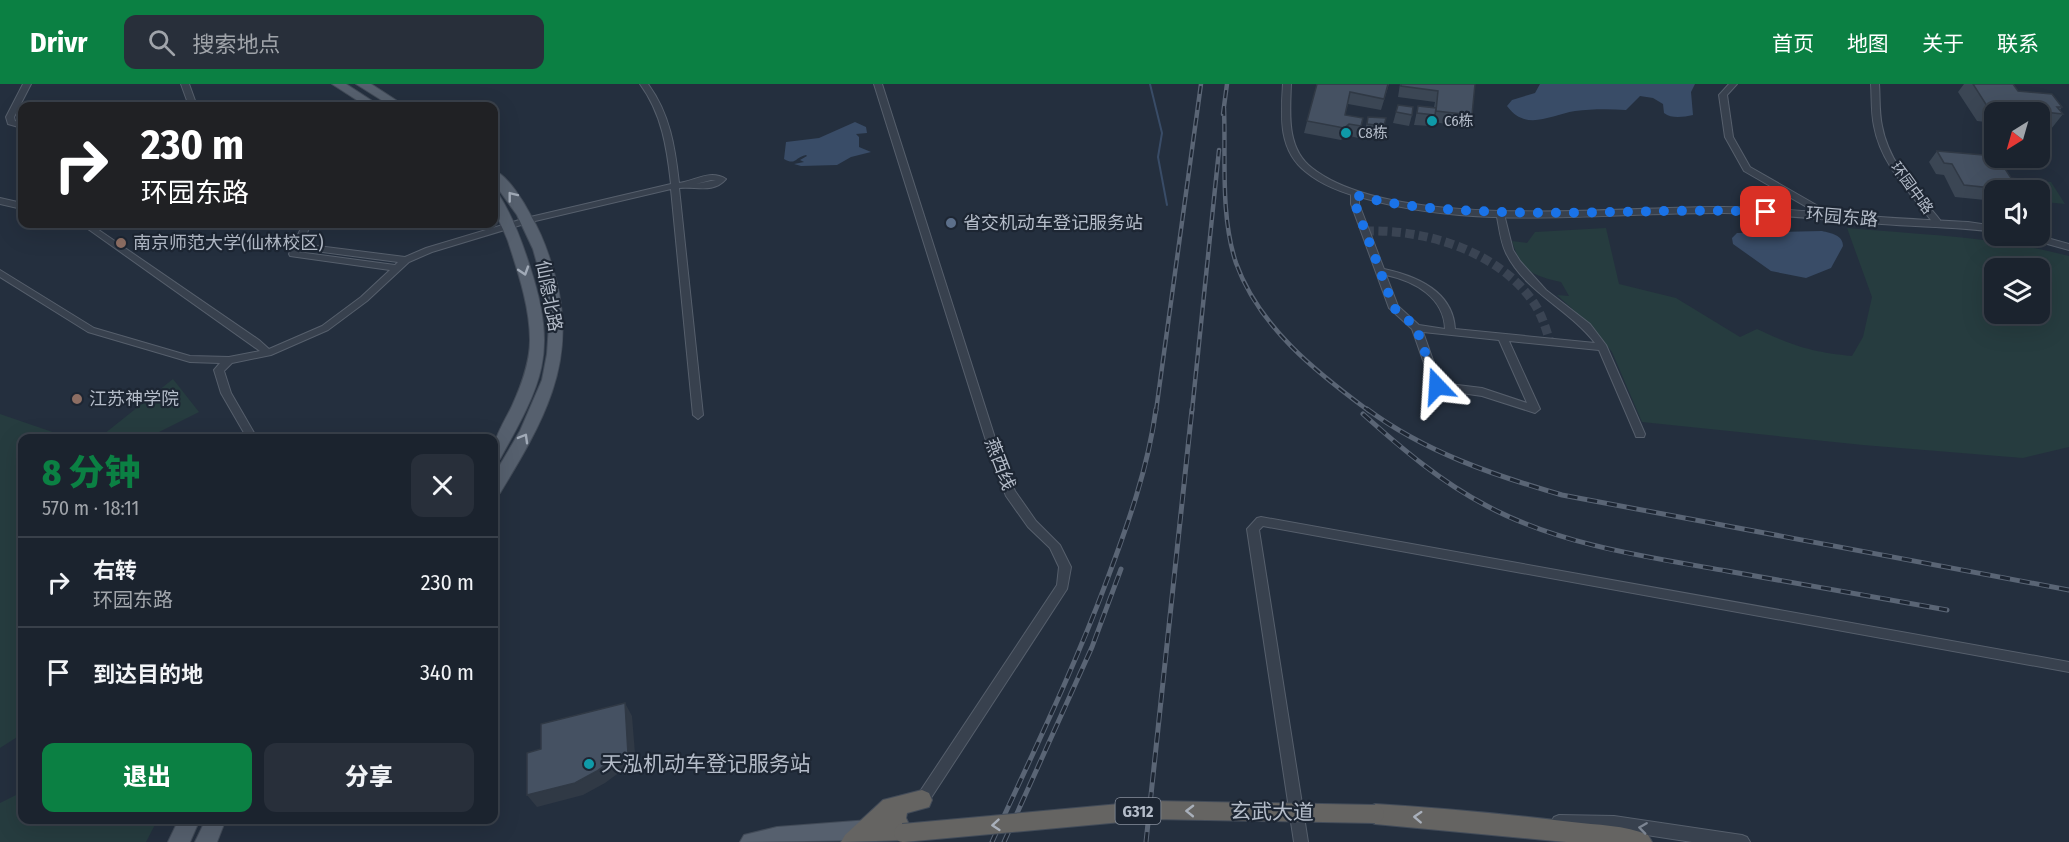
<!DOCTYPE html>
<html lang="zh">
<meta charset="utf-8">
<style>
body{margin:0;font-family:"Fira Sans Condensed","Noto Sans SC",sans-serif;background:#282f3a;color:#f1f3f6;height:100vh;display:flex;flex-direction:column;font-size:22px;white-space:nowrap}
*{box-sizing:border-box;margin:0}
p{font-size:20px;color:#a0a4aa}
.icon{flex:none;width:33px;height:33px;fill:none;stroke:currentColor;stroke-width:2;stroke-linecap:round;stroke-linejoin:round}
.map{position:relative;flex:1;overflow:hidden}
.drawer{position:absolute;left:18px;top:350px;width:480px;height:390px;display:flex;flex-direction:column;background:#1b232e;border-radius:12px;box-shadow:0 6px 24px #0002,0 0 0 2px #39404a}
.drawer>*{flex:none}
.guide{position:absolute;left:18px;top:18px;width:480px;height:126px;border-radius:12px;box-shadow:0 6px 24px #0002,0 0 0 2px #39404a;background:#202124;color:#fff;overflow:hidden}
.needle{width:39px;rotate:217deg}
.tools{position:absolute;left:1984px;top:18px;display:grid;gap:12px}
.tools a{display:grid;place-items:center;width:66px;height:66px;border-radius:12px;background:#1b232e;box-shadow:0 6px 24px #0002,0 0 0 2px #39404a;font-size:30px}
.pin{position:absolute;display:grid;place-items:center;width:51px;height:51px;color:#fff;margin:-26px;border-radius:12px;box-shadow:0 3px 9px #0006}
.me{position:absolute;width:66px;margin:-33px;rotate:340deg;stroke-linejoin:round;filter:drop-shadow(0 0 4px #0008)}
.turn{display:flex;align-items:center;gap:21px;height:126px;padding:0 24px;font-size:27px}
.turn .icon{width:78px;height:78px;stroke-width:2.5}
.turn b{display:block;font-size:42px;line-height:51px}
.round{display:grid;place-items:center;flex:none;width:63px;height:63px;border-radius:12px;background:#282f3a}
.headline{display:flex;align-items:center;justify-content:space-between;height:102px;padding:0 24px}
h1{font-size:36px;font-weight:800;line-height:45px;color:#0b8043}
.action{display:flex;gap:12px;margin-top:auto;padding:12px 24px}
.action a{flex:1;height:69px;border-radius:12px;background:#0b8043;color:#fff;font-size:24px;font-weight:800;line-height:69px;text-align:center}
.action a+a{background:#282f3a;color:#f1f3f6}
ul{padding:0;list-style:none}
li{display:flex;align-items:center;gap:18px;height:90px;padding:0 24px;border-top:2px solid #39404a}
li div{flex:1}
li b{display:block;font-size:22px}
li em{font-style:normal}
header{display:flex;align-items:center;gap:36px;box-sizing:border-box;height:84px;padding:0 30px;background:#0b8043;color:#fff}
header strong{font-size:28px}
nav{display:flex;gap:33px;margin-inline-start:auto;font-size:21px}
.search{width:420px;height:54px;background:#282f3a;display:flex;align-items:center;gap:15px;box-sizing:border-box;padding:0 21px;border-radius:12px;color:#a0a4aa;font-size:22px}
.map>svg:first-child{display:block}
.green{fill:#263c3f;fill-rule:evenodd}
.water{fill:#394c67}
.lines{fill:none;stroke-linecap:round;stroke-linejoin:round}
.stream{stroke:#394c67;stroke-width:2}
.minor-tunnel{stroke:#3a4453;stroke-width:9;stroke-dasharray:9 4.5;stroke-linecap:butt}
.minor-casing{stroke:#565f6c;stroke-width:2}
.tertiary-casing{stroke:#565f6c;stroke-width:2}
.primary-casing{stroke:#414a57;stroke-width:2}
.trunk-casing{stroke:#434c59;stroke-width:2}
.minor{fill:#38414e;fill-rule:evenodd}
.tertiary{fill:#38414e;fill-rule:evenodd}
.primary{fill:#56606e;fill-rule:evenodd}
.trunk{fill:#656462;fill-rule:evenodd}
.rail-far1-casing{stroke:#5a6575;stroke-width:4.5}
.rail-casing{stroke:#5a6575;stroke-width:5}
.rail-far1{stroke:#1d2633;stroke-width:2;stroke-dasharray:8;stroke-linecap:butt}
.rail{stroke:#1d2633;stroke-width:3;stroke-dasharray:10;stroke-linecap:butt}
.trunk-bridge-casing{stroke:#434c59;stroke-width:20;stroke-linecap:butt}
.trunk-bridge{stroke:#656462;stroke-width:18}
.wall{fill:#3b4654}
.shaded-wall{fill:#303945}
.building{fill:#455162;stroke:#303945;stroke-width:1.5}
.oneway{stroke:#a1aab7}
.oneway2{stroke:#a8afba}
.oneway3{stroke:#7c8592}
.route{stroke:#1a73e8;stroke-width:10;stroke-dasharray:0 18}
.culture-dot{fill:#0f9aa8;stroke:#1d2633;stroke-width:2}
.service-dot{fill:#5c6f8a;stroke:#1d2633;stroke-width:2}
.education-dot{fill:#8d6e63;stroke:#1d2633;stroke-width:2}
.labels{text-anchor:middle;stroke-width:4.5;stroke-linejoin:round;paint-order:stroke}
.far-poi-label{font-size:15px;fill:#b4bcc9;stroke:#1d2633;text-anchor:start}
.far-street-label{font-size:15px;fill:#b4bcc9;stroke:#1d2633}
.shield{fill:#1d2633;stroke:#878f9c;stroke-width:1.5}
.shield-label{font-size:16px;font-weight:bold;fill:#b4bcc9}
.street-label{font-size:18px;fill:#b4bcc9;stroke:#1d2633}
.poi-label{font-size:18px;fill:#b4bcc9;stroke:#1d2633;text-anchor:start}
.near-poi-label{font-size:21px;fill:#b4bcc9;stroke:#1d2633;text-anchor:start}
.near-street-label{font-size:21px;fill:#b4bcc9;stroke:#1d2633}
</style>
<header>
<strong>Drivr</strong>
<div class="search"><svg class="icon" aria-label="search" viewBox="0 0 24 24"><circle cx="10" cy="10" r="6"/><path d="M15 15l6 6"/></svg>搜索地点</div>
<nav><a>首页</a><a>地图</a><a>关于</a><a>联系</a></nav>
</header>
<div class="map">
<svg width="2069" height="758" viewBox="0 0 2069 758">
<rect width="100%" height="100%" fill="#242f3e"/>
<path class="green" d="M 2031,96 L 2051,98 L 2065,120 L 2045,118 L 2040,106 Z
M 1606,144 L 1619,200 L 1676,214 L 1740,253 L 1757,245 C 1793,262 1813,268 1852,272 L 1863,253 L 1872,213 L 1847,144 C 1923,151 1994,152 2069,172 L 2069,363 L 2023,374 L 1863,361 L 1642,338 L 1612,268 L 1590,241 L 1557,211 L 1569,212 L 1561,198 C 1531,191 1522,188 1512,157 L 1527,159 L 1535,148 ZM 1995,184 L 2040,184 L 2040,230 L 1995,230 Z
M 173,295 L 199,328 L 147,354 L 99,354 Z
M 0,330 L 70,354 L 22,354 L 22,650 L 0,664 Z
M 22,708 L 22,735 L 158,735 L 146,758 L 0,758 L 0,719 Z"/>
<path class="water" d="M 1540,0 L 1695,0 L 1691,8 L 1693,31 C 1683,33 1672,35 1664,29 L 1663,20 L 1653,14 L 1640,12 L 1626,26 C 1609,25 1591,25 1575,27 C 1550,31 1526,48 1507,22 L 1512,16 L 1535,9 Z
M 855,38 L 866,43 L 867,49 L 856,50 L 859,53 L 859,63 L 871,68 L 851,73 L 837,81 L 801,82 L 794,80 L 804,78 L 800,76 L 807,72 L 806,71 C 795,73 796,82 784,75 L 786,58 L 819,54 Z
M 1822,147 C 1831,149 1843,151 1843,162 L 1831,184 L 1806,194 L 1771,187 L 1733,160 L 1732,154 L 1737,149 Z"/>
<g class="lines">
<path class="stream" d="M 1150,0 L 1162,49 L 1158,73 L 1167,121"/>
<path class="minor-tunnel" d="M 1365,147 C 1425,145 1499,167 1534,219 C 1542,231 1546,245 1550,258"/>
<g class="minor-casing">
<path id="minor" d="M 23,0 L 31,0 L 14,33 L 15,37 L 22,39 L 22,44 L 8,40 L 6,33 Z
M 181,0 L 189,0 L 197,22 L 189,22 Z
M 640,0 L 648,0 C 670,30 675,63 679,99 C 695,97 710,85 726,95 C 713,110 696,102 679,104 L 703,331 L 698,335 L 693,331 L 671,105 L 531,138 L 432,168 L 409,178 L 367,217 L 328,246 L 271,271 L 232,279 L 224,287 L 231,309 L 257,354 L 247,354 L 221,309 L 214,286 L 220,279 L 190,278 L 88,248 L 0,193 L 0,186 L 94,244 L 190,272 L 229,273 L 260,267 L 81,140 L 90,140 L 259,256 L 269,265 L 322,242 L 361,213 L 390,186 L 290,172 L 289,170 L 303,140 L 311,140 L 302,160 L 405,173 L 426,164 L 526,134 L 671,100 C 667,64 662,30 640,0 ZM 711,96 L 716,96 L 696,100 ZM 300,165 L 398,178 L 395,181 L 298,168 Z
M 874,0 L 882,0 L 1003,379 L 1015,407 L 1036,437 L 1060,461 L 1071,483 L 1067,505 L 927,720 L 922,722 L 917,720 L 915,716 L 917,712 L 1057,501 L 1059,483 L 1050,464 L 1028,443 L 1006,412 L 993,379 Z
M 1729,0 L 1737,0 L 1727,11 L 1733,53 L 1750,83 L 1832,130 L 1832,134 L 1826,134 L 1744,87 L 1725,53 L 1719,11 Z
M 1871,0 L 1879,0 C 1880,14 1879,28 1882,42 C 1889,80 1917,107 1940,136 L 1940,140 L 1934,140 C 1911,109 1881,81 1874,42 C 1871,28 1872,14 1871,0 Z
M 1355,108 L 1359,111 L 1359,120 L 1384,185 C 1417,192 1453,208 1455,245 L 1595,259 C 1569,225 1525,208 1506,169 C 1500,157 1499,141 1496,128 L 1500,125 L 1503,126 L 1513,166 L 1520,177 L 1546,206 L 1590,240 L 1606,261 L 1645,350 L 1644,353 L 1636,353 L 1635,350 L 1599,266 L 1509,257 L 1540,325 L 1535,329 L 1482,312 L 1433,305 L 1412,245 L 1389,224 L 1351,120 L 1351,111 ZM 1386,191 C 1414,197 1444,213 1445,245 L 1419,241 L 1398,222 ZM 1423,248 L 1499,256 L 1527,319 L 1482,304 L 1441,299 Z
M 0,114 L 22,119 L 22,125 L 0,120 Z
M 1261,433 L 2069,578 L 2069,588 L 1263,442 L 1259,446 L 1308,758 L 1294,758 L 1247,445 L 1257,434 Z"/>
</g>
<g class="tertiary-casing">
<path id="tertiary" d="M 1283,0 L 1291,0 C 1290,29 1286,64 1312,84 C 1394,148 1620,122 1723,123 C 1772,123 1820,129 1868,132 C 1901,135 1935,136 1968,138 L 1995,142 L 1995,148 C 1958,143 1920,143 1882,140 C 1829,136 1777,130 1724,129 C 1606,128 1482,147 1367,115 C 1346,110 1323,102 1306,88 C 1278,66 1281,32 1283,0 Z
M 2025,152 L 2040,152 L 2069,160 L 2069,166 L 2026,154 Z
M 1559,731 L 1614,732 L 1742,751 L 1747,753 L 1750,758 L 1692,758 L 1614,746 L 1559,745 L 1554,743 L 1551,738 L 1554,733 Z"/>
</g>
<g class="primary-casing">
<path id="primary" d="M 332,0 L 346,0 L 380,22 L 366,22 Z
M 356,0 L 371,0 L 405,22 L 391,22 Z
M 494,87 C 507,90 525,120 531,132 C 543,152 550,173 556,196 C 578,279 542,340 500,409 L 494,411 L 494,391 L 520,347 L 542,296 L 547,270 L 549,241 L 546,211 L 533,165 L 517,131 L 494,99 Z
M 494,110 L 499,111 C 513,133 522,158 530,183 C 558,270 542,299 500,375 L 494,377 C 491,356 503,341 512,322 C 521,302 530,279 530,256 C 530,223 518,188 508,157 C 502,141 492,127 494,110 Z
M 179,735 L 200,735 L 190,758 L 168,758 Z
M 206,735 L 226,735 L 217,758 L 195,758 Z
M 869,736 L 876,739 L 879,746 L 876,753 L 869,756 L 740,758 L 744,751 L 777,743 Z"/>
</g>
<g class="trunk-casing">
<path id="trunk" d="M 922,706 L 929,709 L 932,716 L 929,723 L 907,729 L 906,734 L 913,749 L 910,756 L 841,758 L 845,751 L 883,716 Z
M 1375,720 C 1441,724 1506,730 1572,738 C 1596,741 1626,741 1648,751 L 1652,758 L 1566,758 L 1375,740 L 1368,737 L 1365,730 L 1368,723 Z"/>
</g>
<use href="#minor" class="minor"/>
<use href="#tertiary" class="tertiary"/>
<use href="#primary" class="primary"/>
<use href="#trunk" class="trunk"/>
<g class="rail-far1-casing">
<path id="rail-far1" d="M 1224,24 C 1226,74 1220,131 1236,179 C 1259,243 1316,288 1369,327
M 1223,30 L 1227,0
M 1156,327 L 1201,0
M 1192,327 L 1219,66"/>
</g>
<g class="rail-casing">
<path id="rail" d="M 1367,325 C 1425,368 1493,391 1562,411 L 2069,506
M 1363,330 C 1401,364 1441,398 1487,422 C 1560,461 1647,473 1727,487 C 1801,500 1874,513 1947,526
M 992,758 C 1032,671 1074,585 1107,496 C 1128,440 1148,384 1156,325
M 1004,758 L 1092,563 L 1121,485
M 1146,758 L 1192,325"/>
</g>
<use href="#rail-far1" class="rail-far1"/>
<use href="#rail" class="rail"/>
<g class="trunk-bridge-casing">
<path id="trunk-bridge" d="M 903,749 L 1153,726 L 1375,730"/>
</g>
<use href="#trunk-bridge" class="trunk-bridge"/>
</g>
<path class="wall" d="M 1317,0 L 1389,0 L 1381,26 L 1348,20 L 1345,31 L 1363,34 L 1358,54 L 1346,51 L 1341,56 L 1304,49 Z
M 1400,0 L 1475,0 L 1472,31 L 1468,43 L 1433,38 L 1431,42 L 1414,41 L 1418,22 L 1434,23 L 1435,18 L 1398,13 Z
M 1964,0 L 2013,0 L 2018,7 L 2062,23 L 2060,26 L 2063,30 L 2051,45 L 2040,44 L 2040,28 L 1995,28 L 1995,39 L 1977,37 L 1958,8 Z
M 1398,21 L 1412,31 L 1409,42 L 1393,39 Z
M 1368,33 L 1384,42 L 1381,53 L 1364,51 Z
M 1937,67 L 2011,94 L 2026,106 L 1995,106 L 1995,117 L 1955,113 L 1944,91 L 1936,90 L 1929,78 Z"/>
<path class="shaded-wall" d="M 1349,40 L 1346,51 L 1341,56 L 1344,44 Z
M 625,619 L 632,632 L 636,682 L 624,685 L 605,699 L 583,711 L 537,723 L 527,711 Z"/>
<path class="building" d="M 1317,0 L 1388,0 L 1384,15 L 1350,8 L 1345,31 L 1363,34 L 1361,42 L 1349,40 L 1344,44 L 1307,37 Z
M 1401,0 L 1475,0 L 1472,31 L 1436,27 L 1438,7 L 1401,2 Z
M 1973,0 L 2013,0 L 2018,7 L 2052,10 L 2062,23 L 2057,23 L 2063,30 L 1987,22 Z
M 1398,21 L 1413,23 L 1412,31 L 1396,28 Z
M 1418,22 L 1436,24 L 1435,31 L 1417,29 Z
M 1368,33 L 1386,34 L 1384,42 L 1367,40 Z
M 1937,67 L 1995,72 L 1995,74 L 1998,74 L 2011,94 L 2019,95 L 2026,106 L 2011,106 L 1964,101 L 1952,80 L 1944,79 Z
M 625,619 L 628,670 L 616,673 L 597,687 L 575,699 L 527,711 L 527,669 L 541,665 L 541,640 Z"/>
<defs><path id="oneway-chevron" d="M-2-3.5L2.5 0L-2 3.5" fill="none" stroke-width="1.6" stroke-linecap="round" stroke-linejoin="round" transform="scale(1.5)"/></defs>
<g class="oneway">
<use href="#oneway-chevron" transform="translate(512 112) rotate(-128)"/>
<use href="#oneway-chevron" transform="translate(524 187) rotate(72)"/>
<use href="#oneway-chevron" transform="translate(524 354) rotate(-60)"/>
</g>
<g class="oneway2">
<use href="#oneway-chevron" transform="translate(1190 727) rotate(-179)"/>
<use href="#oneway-chevron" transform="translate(1418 733) rotate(-177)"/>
<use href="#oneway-chevron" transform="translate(996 741) rotate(175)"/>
</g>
<use class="oneway3" href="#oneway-chevron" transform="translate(1643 744) rotate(-172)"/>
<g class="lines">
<path class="route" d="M 1437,302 L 1416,243 L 1394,224 L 1355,120 L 1355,111 C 1402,124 1452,126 1500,128 C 1589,131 1677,124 1766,128"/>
</g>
<g class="culture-dot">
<circle cx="1432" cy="37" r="6"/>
<circle cx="1346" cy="49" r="6"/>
<circle cx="589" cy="680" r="6"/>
</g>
<circle class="service-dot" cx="951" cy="139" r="6"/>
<g class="education-dot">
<circle cx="121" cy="159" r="6"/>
<circle cx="77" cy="315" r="6"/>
</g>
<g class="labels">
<g class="far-poi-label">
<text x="1444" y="42">C6栋</text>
<text x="1358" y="54">C8栋</text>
</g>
<g class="far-street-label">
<text transform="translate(1912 104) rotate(54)" y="5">环园中路</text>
</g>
<rect class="shield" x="1115.5" y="714" width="45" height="26" rx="4.5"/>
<g class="shield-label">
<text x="1138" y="733">G312</text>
</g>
<g class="street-label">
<text transform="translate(1842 133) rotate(5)" y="6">环园东路</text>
<text transform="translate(549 212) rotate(79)" y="6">仙隐北路</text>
<text transform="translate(1000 380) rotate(69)" y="6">燕西线</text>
</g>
<g class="poi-label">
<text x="963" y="145">省交机动车登记服务站</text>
<text x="133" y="165">南京师范大学(仙林校区)</text>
<text x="89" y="321">江苏神学院</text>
</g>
<g class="near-poi-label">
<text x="601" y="687">天泓机动车登记服务站</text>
</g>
<g class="near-street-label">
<text transform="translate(1272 728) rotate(1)" y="7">玄武大道</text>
</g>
</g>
</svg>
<div class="tools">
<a><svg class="needle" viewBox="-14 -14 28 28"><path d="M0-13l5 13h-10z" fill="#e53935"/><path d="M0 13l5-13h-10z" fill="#a0a4aa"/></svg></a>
<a><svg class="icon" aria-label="sound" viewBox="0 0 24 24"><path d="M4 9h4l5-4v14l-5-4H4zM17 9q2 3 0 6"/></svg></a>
<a><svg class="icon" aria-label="layers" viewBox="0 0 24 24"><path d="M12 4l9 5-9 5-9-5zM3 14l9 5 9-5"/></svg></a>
</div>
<div class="pin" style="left:1766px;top:128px;background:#d93025"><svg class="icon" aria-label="arrive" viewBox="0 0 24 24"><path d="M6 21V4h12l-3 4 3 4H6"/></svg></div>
<svg class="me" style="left:1437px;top:302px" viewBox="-20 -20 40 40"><path d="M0-17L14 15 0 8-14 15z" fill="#1a73e8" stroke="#fff" stroke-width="4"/></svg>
<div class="guide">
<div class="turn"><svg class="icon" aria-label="right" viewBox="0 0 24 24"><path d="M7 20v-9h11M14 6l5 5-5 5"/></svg><div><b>230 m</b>环园东路</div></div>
</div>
<section class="drawer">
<div class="headline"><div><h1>8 分钟</h1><p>570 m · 18:11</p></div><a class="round"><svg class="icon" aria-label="close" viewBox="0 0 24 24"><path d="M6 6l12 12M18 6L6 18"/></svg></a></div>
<ul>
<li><svg class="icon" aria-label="right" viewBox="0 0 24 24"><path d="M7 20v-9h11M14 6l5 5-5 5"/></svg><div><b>右转</b><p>环园东路</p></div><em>230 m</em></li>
<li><svg class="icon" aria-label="arrive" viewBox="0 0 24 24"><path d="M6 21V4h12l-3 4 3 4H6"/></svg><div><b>到达目的地</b></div><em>340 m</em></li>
</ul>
<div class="action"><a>退出</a><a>分享</a></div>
</section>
</div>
